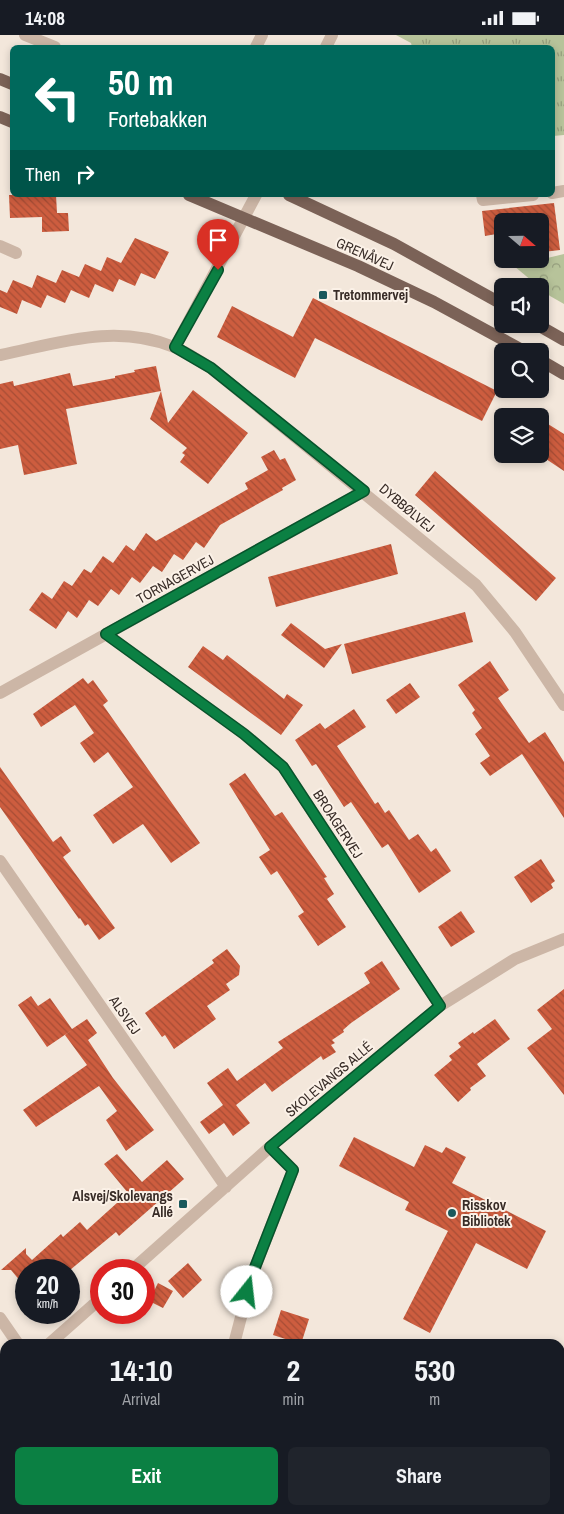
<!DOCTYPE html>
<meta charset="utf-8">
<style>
body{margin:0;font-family:"Archivo Narrow",sans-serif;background:#20242c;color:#f1f3f6;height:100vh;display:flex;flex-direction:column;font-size:19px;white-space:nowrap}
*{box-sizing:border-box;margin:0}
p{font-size:16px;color:#9ea1a6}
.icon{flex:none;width:28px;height:28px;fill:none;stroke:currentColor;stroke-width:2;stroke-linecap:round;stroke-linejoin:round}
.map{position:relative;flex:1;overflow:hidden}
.drawer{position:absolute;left:0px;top:1304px;width:565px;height:176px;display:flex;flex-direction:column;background:#171b24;border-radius:15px 15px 0 0;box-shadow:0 2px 8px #0003}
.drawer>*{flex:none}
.top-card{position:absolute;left:10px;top:10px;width:545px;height:152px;border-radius:8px;box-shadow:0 2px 8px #0003;background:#00695c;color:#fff;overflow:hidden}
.needle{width:32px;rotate:110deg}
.buttons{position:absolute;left:494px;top:178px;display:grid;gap:10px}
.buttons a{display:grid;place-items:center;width:55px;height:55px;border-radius:8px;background:#171b24;box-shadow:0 2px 8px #0003;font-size:25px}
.speed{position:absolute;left:15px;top:1224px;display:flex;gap:10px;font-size:25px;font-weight:700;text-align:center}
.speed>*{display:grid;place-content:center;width:65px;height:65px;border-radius:50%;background:#171b24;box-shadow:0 2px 8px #0003;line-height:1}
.speed small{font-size:12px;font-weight:400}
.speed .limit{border:8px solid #d22;background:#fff;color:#111}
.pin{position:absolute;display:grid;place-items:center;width:42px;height:42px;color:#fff;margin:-51px -21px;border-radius:50% 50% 50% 0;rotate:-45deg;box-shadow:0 0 5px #0007}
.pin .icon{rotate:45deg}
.me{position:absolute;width:55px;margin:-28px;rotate:16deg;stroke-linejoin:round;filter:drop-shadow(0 0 4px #0008)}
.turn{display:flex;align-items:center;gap:18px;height:105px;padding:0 15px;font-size:22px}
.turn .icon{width:65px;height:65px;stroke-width:2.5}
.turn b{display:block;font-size:35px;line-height:42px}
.then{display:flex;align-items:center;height:48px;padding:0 15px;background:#0003;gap:10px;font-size:19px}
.eta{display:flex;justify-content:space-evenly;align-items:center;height:85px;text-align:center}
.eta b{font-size:30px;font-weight:700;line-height:35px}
.action{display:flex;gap:10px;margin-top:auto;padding:10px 15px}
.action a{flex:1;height:58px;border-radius:8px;background:#0b8043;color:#fff;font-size:20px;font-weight:700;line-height:58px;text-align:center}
.action a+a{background:#20242c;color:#f1f3f6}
.status{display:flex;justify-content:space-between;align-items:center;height:35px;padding:0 25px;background:#171b24;direction:ltr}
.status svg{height:14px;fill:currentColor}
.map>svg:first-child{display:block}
.grass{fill:url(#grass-tufts)}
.forest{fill:url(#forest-crowns)}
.building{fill:url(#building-back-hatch)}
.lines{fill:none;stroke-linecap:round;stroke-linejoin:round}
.minor{stroke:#ccb6a6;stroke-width:12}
.major{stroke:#7b6257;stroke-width:12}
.route-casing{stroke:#07532c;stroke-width:12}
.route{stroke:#0b8043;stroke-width:9}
.poi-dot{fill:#1a595c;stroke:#fbf1e7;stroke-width:2}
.labels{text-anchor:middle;stroke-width:4;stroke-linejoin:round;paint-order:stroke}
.street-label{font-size:14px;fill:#382c27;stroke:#fbf1e7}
.poi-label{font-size:14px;font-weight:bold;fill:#382c27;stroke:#fbf1e7;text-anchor:start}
</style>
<div class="status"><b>14:08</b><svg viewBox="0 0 49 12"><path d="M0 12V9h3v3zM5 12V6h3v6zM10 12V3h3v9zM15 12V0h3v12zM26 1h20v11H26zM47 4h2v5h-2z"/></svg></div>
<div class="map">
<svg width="564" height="1479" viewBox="0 0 564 1479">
<defs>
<pattern id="grass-tufts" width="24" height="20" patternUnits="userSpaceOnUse" patternTransform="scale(1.25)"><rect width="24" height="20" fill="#b7c39a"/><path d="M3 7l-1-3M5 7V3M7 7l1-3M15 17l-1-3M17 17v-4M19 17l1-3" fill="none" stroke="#969f7e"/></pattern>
<pattern id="forest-crowns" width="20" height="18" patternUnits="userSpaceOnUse" patternTransform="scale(1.25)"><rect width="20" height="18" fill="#b7c39a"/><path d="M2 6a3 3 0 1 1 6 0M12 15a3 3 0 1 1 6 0" fill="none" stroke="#969f7e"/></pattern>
<pattern id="building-back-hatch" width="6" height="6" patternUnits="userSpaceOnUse" patternTransform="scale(1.25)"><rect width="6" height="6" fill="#cd5d3f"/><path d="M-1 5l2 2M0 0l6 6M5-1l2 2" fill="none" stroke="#a74d35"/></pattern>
</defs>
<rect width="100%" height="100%" fill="#f3e7db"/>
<path class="grass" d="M 396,0 L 564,0 L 564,100 L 553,101 L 552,12 L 412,12 L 411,8 Z"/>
<path class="forest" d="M 564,219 L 564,269 L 550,261 L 514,231 Z"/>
<path class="building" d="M 9,160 L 56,160 L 57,178 L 68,178 L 69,196 L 42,197 L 42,182 L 10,183 Z
M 554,168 L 560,215 L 543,217 L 540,186 L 502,186 L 502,198 L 485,201 L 482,176 Z
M 135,203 L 169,217 L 155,244 L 141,238 L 135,251 L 119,244 L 113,257 L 95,249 L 89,263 L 71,255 L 65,268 L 47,260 L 41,273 L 22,265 L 17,279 L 0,272 L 0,255 L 7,258 L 13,245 L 32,253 L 37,240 L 56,248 L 62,235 L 79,242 L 85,229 L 101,236 L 107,222 L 121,228 Z
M 313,263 L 497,356 L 482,386 L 315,303 L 295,343 L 217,302 L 232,271 L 293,302 Z
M 156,331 L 161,356 L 66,374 L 77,429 L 24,440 L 18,410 L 0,414 L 0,349 L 13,346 L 14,351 L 70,338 L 73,351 L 115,343 L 115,341 L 135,337 L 134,335 Z
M 193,355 L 248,398 L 208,449 L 180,427 L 185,420 L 182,418 L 187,413 L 150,384 L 161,356 L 168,388 Z
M 540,384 L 564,399 L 564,436 L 540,420 Z
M 274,415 L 280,425 L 285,423 L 296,445 L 282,453 L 283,455 L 220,490 L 204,513 L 196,507 L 183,525 L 174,519 L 162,537 L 153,531 L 140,548 L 132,542 L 119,560 L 111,554 L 98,571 L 89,565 L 77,583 L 68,576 L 56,594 L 29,575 L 42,557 L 52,564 L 64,546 L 72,551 L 84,534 L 91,538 L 103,521 L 113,528 L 126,510 L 134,516 L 146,498 L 156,506 L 248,454 L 245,448 L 268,435 L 261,422 Z
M 435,436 L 556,543 L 536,566 L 415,460 Z
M 391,509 L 398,539 L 276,572 L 268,542 Z
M 465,577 L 473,607 L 352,639 L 344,609 Z
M 291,588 L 325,614 L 342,609 L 324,633 L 281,600 Z
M 203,611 L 223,625 L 227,620 L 284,664 L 287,659 L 303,670 L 281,700 L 188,632 Z
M 490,626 L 509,655 L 498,663 L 529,708 L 545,697 L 564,727 L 564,783 L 522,719 L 490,741 L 480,728 L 490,721 L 475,699 L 482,693 L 472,678 L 475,675 L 458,650 Z
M 83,643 L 88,649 L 93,645 L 108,666 L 103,670 L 200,808 L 171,828 L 143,789 L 113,809 L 93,780 L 133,752 L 108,717 L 94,728 L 80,708 L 94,698 L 75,670 L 41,692 L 33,679 Z
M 410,648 L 420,662 L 396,679 L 386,665 Z
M 354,674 L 366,692 L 337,711 L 375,769 L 378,767 L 385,778 L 389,775 L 409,805 L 418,799 L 431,817 L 436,813 L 451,836 L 419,858 L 388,809 L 382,813 L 351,767 L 344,772 L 316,729 L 312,731 L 295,705 L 320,688 L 325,694 Z
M 0,732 L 53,807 L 61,801 L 71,816 L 63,822 L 115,893 L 99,905 L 88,889 L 85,891 L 80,883 L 79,884 L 0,772 Z
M 245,738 L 275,781 L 282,777 L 327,842 L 324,843 L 334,859 L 327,864 L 346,892 L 318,911 L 298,881 L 304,877 L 277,836 L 271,840 L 259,822 L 270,815 L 229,749 Z
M 541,824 L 555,846 L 551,849 L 553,853 L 531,868 L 514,842 Z
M 461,876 L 475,897 L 451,912 L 438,892 Z
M 227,914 L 240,931 L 239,940 L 226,949 L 230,955 L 207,971 L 216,984 L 174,1014 L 165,1000 L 162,1002 L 145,978 L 214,928 L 212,925 Z
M 382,926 L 400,954 L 351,988 L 343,995 L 344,997 L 332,1005 L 335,1008 L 331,1010 L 336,1017 L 323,1025 L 321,1021 L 272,1057 L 265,1048 L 236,1070 L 250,1088 L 233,1101 L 224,1088 L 209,1099 L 200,1087 L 223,1070 L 207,1048 L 228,1033 L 237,1046 L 283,1013 L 278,1007 L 370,948 L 364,938 Z
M 564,954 L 564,1060 L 527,1013 L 552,994 L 537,975 Z
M 31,961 L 38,971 L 50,963 L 72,994 L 87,984 L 97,998 L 88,1005 L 113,1043 L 154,1095 L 126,1116 L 106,1085 L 117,1076 L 99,1051 L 36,1092 L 23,1075 L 87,1030 L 65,1000 L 72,995 L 47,1012 L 18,970 Z
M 495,984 L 510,1004 L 477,1029 L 486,1041 L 470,1053 L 471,1055 L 458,1067 L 434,1040 L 452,1025 L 449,1021 L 461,1012 L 458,1008 L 473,997 L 474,999 Z
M 354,1102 L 414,1132 L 425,1110 L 442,1118 L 446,1112 L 466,1122 L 452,1148 L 546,1196 L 527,1234 L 476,1208 L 430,1298 L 403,1284 L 448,1196 L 405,1175 L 409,1167 L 339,1131 Z
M 117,1119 L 142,1147 L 167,1125 L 184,1144 L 119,1201 L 116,1197 L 70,1235 L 26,1235 L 26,1253 L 11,1235 L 1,1235 L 26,1213 L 26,1219 L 32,1225 L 61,1199 L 63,1202 L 80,1187 L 87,1195 L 128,1158 L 104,1129 Z
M 188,1228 L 202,1245 L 183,1263 L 168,1246 Z
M 158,1248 L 173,1256 L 163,1273 L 149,1266 Z
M 281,1275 L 309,1284 L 301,1309 L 273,1300 Z"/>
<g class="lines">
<path class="minor" d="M 25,0 L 55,12
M 256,12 L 262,0
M 326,12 L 332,0
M 552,158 L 564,156
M 482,160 L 483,165 L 533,160
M 0,211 L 16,218
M 175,312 L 256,160
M 0,320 C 59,308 115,288 174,312 C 187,317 199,326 211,333 L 476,550 L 515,597 L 564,670
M 106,599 L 244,699 L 283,732 L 440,971
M 0,658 L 364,456
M 0,826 L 226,1152
M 132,1235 L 270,1112 L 440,971 L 515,924 L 564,904
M 0,1283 L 18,1309
M 49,1309 L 101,1263
M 234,1309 L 252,1240 L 293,1135 L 270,1112
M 0,1351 L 5,1347
M 560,1390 L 564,1379
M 560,1414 L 564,1415
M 202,1479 L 202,1475
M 532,1479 L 533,1475"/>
<path class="major" d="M 0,44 L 12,49
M 0,82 L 12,87
M 189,160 L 358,231 L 434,267 L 524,316
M 289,160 L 394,209 L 502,269
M 536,289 L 564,305
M 540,325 L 564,339"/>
</g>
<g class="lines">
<g class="route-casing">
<path id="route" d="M 218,235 L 175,312 L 211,333 L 364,456 L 106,599 L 244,699 L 283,732 L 440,971 L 270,1112 L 293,1135 L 252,1240 L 247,1257"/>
</g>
<use href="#route" class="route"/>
</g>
<g class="poi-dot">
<rect x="318" y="255" width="10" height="10" rx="2.5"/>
<rect x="178" y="1164" width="10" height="10" rx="2.5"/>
<circle cx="452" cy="1178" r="5"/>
</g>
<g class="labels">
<g class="street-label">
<text transform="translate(365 219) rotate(24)" y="5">GRENÅVEJ</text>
<text transform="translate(407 473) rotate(40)" y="5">DYBBØLVEJ</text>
<text transform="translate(175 544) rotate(-29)" y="5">TORNAGERVEJ</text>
<text transform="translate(338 789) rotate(57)" y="5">BROAGERVEJ</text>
<text transform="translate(125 980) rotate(55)" y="5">ALSVEJ</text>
<text transform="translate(329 1044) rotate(-40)" y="5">SKOLEVANGS ALLÉ</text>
</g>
<g class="poi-label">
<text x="333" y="265">Tretommervej</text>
<text x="173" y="1166" text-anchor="end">Alsvej/Skolevangs<tspan x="173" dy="16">Allé</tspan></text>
<text x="462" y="1175">Risskov<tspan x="462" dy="16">Bibliotek</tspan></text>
</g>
</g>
</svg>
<div class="buttons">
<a><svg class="needle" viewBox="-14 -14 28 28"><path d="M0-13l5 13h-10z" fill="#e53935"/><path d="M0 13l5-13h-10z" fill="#9ea1a6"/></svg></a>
<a><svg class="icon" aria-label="sound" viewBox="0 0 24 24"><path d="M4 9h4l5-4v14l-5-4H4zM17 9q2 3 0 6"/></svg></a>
<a><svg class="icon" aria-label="search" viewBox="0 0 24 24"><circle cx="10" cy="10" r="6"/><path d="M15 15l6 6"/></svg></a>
<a><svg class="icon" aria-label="layers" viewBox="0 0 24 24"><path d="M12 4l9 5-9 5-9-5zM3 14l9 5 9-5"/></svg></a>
</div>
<div class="speed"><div>20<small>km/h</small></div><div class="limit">30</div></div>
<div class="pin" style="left:218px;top:235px;background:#d93025"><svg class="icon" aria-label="arrive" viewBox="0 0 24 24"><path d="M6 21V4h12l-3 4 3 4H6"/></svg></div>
<svg class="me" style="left:247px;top:1257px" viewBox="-20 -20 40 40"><circle r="19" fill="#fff"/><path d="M0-13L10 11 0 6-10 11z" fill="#0b8043"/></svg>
<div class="top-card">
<div class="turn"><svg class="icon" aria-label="left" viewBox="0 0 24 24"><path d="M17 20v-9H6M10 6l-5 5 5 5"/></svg><div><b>50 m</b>Fortebakken</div></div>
<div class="then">Then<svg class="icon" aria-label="right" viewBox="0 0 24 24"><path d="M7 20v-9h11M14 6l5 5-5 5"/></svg></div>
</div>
<section class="drawer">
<div class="eta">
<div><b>14:10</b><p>Arrival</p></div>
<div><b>2</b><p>min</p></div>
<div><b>530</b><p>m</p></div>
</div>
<div class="action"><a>Exit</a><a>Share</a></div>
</section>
</div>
